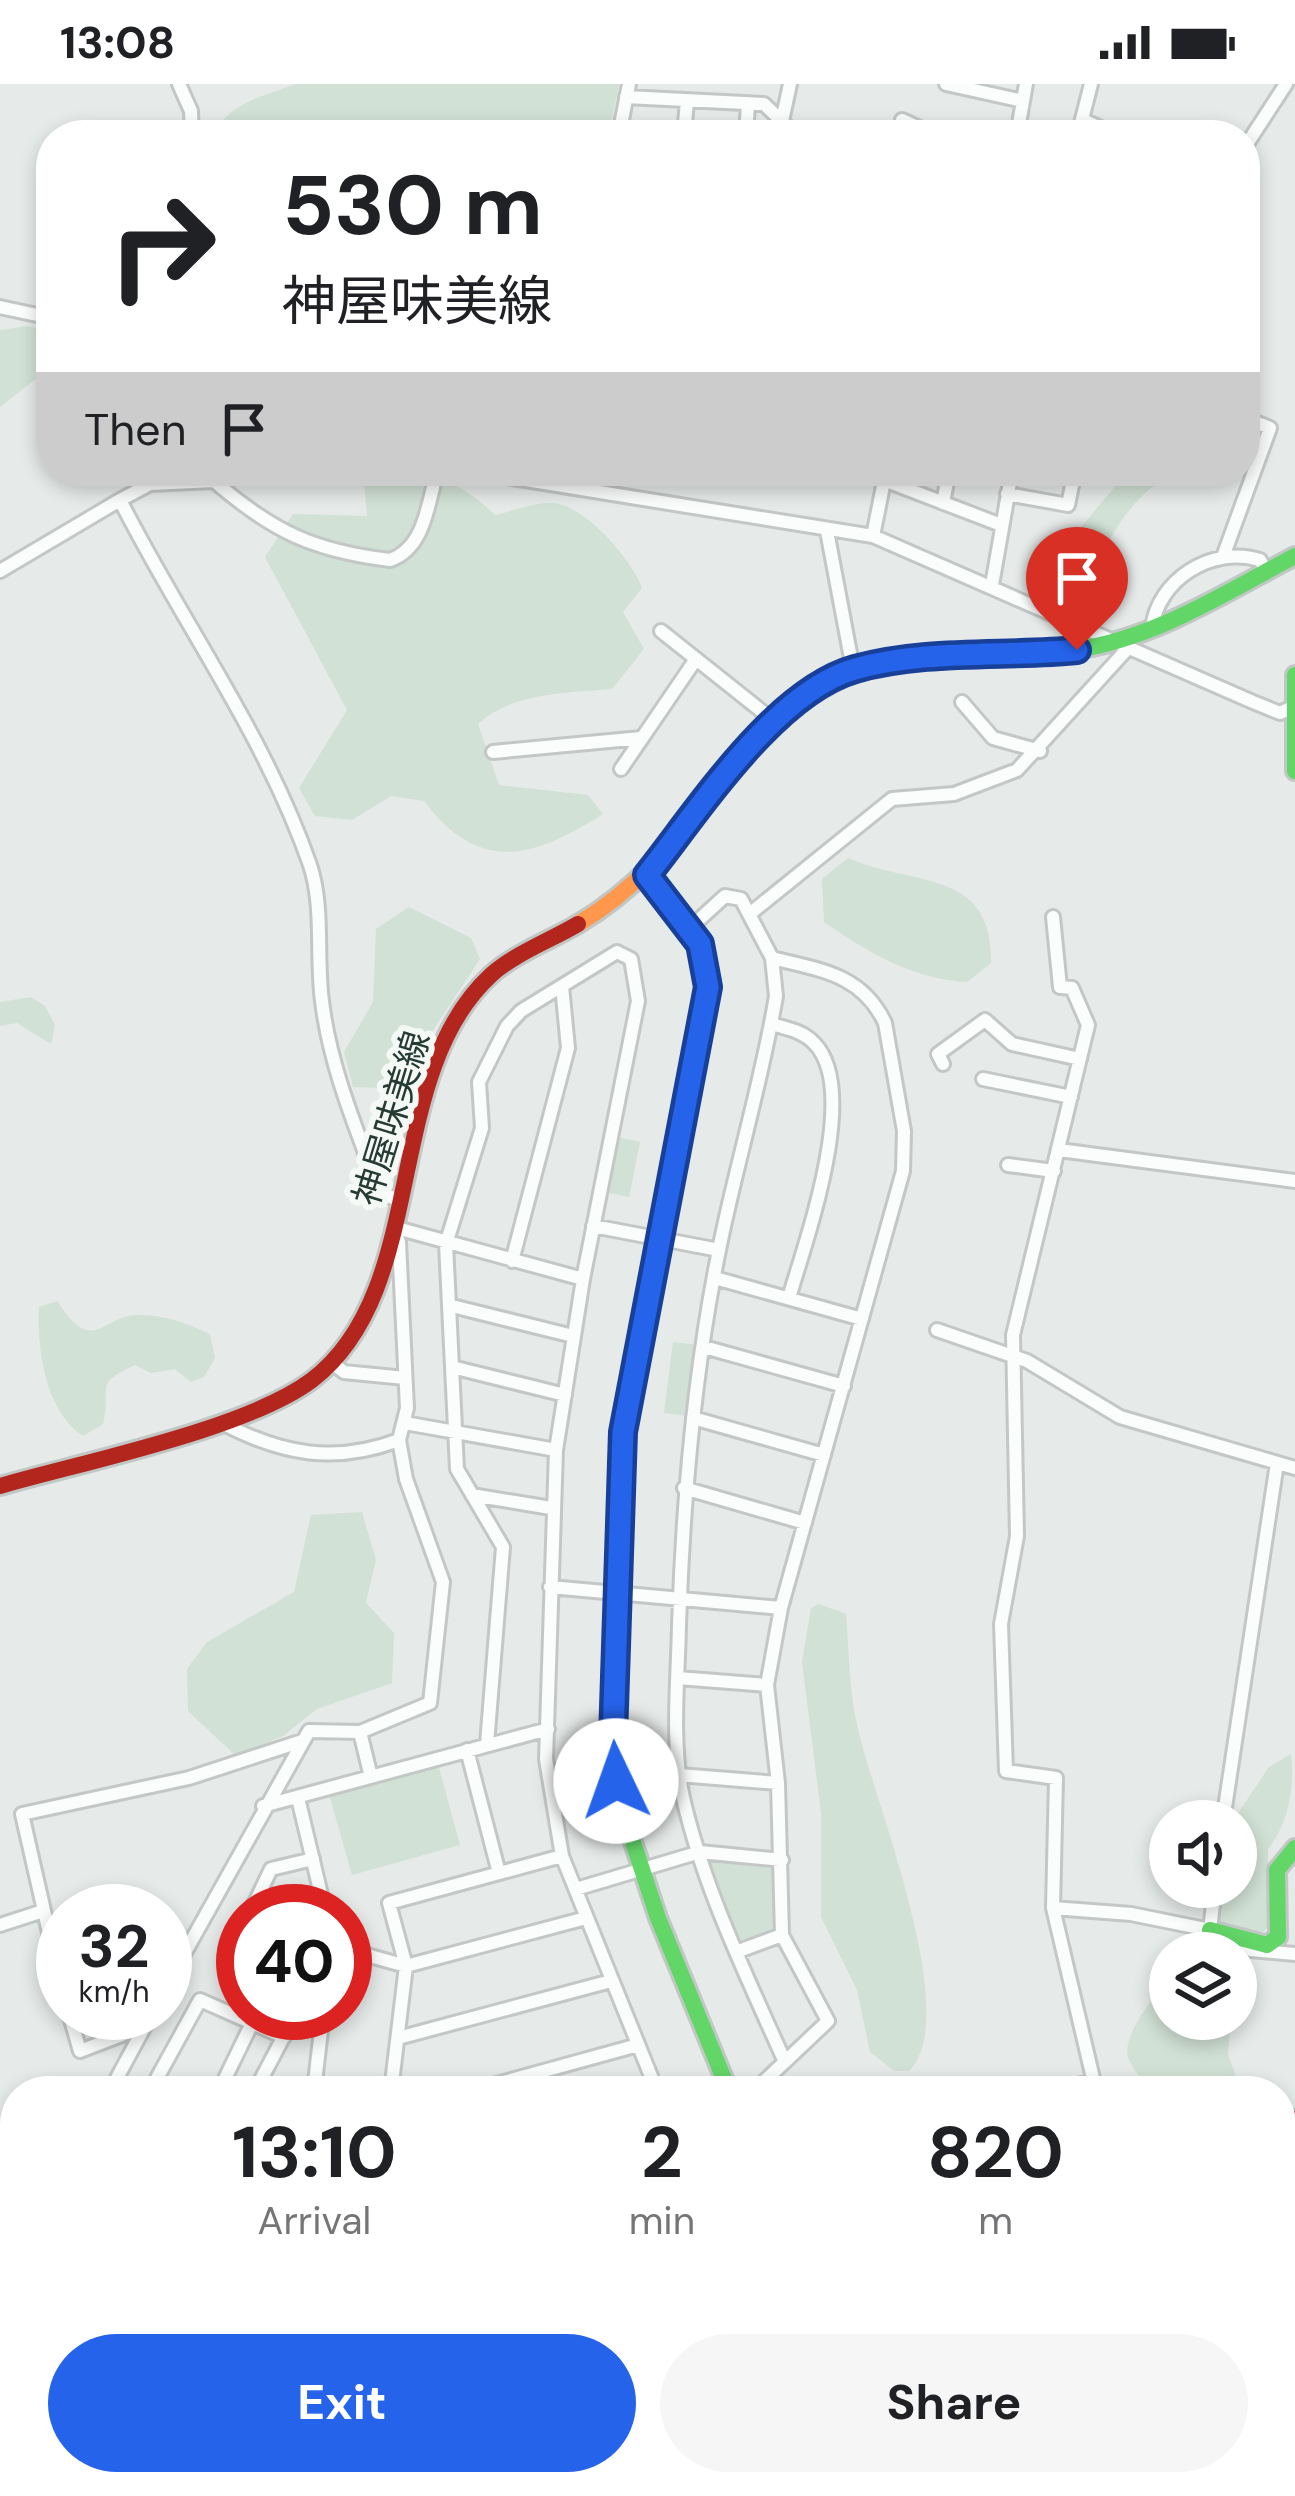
<!DOCTYPE html>
<meta charset="utf-8">
<style>
body{margin:0;font-family:"DM Sans","Noto Sans JP",sans-serif;background:#f6f6f6;color:#202124;height:100vh;display:flex;flex-direction:column;font-size:45px;white-space:nowrap}
*{box-sizing:border-box;margin:0}
p{font-size:39px;color:#757577}
.icon{flex:none;width:66px;height:66px;fill:none;stroke:currentColor;stroke-width:2;stroke-linecap:round;stroke-linejoin:round}
.map{position:relative;flex:1;overflow:hidden}
.sheet{position:absolute;left:0px;top:1992px;width:1296px;height:420px;display:flex;flex-direction:column;background:#fff;border-radius:48px 48px 0 0;box-shadow:0 6px 18px #0003}
.sheet>*{flex:none}
.guide{position:absolute;left:36px;top:36px;width:1224px;height:366px;border-radius:48px;box-shadow:0 6px 18px #0003;background:#fff;color:#202124;overflow:hidden}
.fabs{position:absolute;left:1149px;top:1716px;display:grid;gap:24px}
.fabs a{display:grid;place-items:center;width:108px;height:108px;border-radius:50%;background:#fff;box-shadow:0 6px 18px #0003;font-size:60px}
.speed{position:absolute;left:36px;top:1800px;display:flex;gap:24px;font-size:60px;font-weight:700;text-align:center}
.speed>*{display:grid;place-content:center;width:156px;height:156px;border-radius:50%;background:#fff;box-shadow:0 6px 18px #0003;line-height:1}
.speed small{font-size:30px;font-weight:400}
.speed .limit{border:18px solid #d22;background:#fff;color:#111}
.pin{position:absolute;display:grid;place-items:center;width:102px;height:102px;color:#fff;margin:-123px -51px;border-radius:50% 50% 50% 0;rotate:-45deg;box-shadow:0 0 12px #0007}
.pin .icon{rotate:45deg}
.me{position:absolute;width:132px;margin:-66px;rotate:357deg;stroke-linejoin:round;filter:drop-shadow(0 0 9px #0008)}
.turn{display:flex;align-items:center;gap:42px;height:252px;padding:0 48px;font-size:54px}
.turn .icon{width:156px;height:156px;stroke-width:2.5}
.turn b{display:block;font-size:84px;line-height:102px}
.then{display:flex;align-items:center;height:114px;padding:0 48px;background:#0003;gap:24px;font-size:45px}
.eta{display:flex;justify-content:space-evenly;align-items:center;height:204px;text-align:center}
.eta b{font-size:72px;font-weight:700;line-height:84px}
.action{display:flex;gap:24px;margin-top:auto;padding:24px 48px}
.action a{flex:1;height:138px;border-radius:72px;background:#2563eb;color:#fff;font-size:48px;font-weight:700;line-height:138px;text-align:center}
.action a+a{background:#f6f6f6;color:#202124}
.status{display:flex;justify-content:space-between;align-items:center;height:84px;padding:0 60px;background:#fff;direction:ltr}
.status svg{height:33px;fill:currentColor}
.map>svg:first-child{display:block}
.green{fill:#d1e1d5}
.lines{fill:none;stroke-linecap:round;stroke-linejoin:round}
.street-casing{stroke:#c3c7c5;stroke-width:18}
.fast-casing{stroke:#c1c7c5;stroke-width:22}
.slow-casing{stroke:#c1c7c5;stroke-width:22}
.jam-casing{stroke:#c1c7c5;stroke-width:22}
.street{stroke:#fbfcfc;stroke-width:12}
.fast{stroke:#63d668;stroke-width:16}
.slow{stroke:#ff974d;stroke-width:16}
.jam{stroke:#b3261e;stroke-width:16}
.route-casing{stroke:#184099;stroke-width:30}
.route{stroke:#2563eb;stroke-width:21}
.labels{text-anchor:middle;stroke-width:12;stroke-linejoin:round;paint-order:stroke}
.street-label{font-size:36px;fill:#253b34;stroke:#f4f9f6}
</style>
<div class="status"><b>13:08</b><svg viewBox="0 0 49 12"><path d="M0 12V9h3v3zM5 12V6h3v6zM10 12V3h3v9zM15 12V0h3v12zM26 1h20v11H26zM47 4h2v5h-2z"/></svg></div>
<div class="map">
<svg width="1295" height="2412" viewBox="0 0 1295 2412">
<rect width="100%" height="100%" fill="#e6eae8"/>
<path class="green" d="M 296,0 L 619,0 L 609,51 L 213,51 C 227,19 267,11 296,0 Z
M 28,242 L 42,246 L 42,290 L 0,323 L 0,246 Z
M 370,387 C 425,387 455,392 495,431 C 512,427 535,418 553,419 C 585,421 632,476 642,504 L 623,528 L 644,565 L 612,605 C 566,609 513,608 478,640 L 499,701 L 588,711 L 603,730 C 534,773 481,792 424,717 L 391,712 L 352,736 L 315,732 L 299,704 L 347,626 L 265,473 L 293,430 L 367,432 L 364,398 Z
M 1128,387 L 1178,387 C 1123,413 1098,472 1082,526 L 1060,526 L 1042,512 L 1050,480 Z
M 848,774 C 912,803 993,783 991,879 L 967,898 C 912,895 869,869 824,838 L 822,795 Z
M 409,823 L 471,854 L 480,875 L 404,990 L 383,1004 L 353,1003 L 344,968 L 373,918 L 376,845 Z
M 31,913 L 45,922 L 55,941 L 51,960 L 17,939 L 0,942 L 0,918 Z
M 617,1053 L 640,1058 L 629,1113 L 605,1108 Z
M 57,1217 C 94,1273 100,1233 136,1231 C 163,1230 186,1239 210,1250 L 215,1274 L 204,1293 L 191,1298 L 175,1285 L 151,1289 L 135,1281 C 92,1300 112,1303 103,1340 L 83,1352 C 45,1327 37,1265 39,1223 Z
M 673,1258 L 699,1261 L 688,1332 L 664,1329 Z
M 362,1428 L 376,1476 L 366,1519 L 394,1549 L 392,1599 L 317,1625 L 283,1652 L 236,1672 L 188,1627 L 187,1585 L 207,1558 L 294,1508 L 311,1431 Z
M 819,1520 L 846,1530 C 849,1567 849,1605 857,1641 C 873,1715 964,1932 909,1987 L 894,1987 L 870,1968 L 857,1906 L 821,1833 L 821,1729 L 802,1578 L 811,1524 Z
M 1291,1670 C 1295,1700 1289,1740 1268,1765 L 1268,1843 L 1259,1853 L 1224,1844 L 1216,1832 L 1220,1803 L 1236,1803 L 1233,1737 L 1269,1683 Z
M 438,1680 L 460,1761 L 352,1791 L 329,1710 Z
M 712,1776 L 774,1781 L 773,1846 L 737,1859 L 709,1779 Z
M 1170,1899 L 1170,1935 L 1231,1935 L 1228,1970 L 1241,2007 L 1149,2007 C 1143,1996 1132,1985 1128,1973 C 1122,1953 1154,1908 1170,1899 Z
M 0,2097 L 15,2110 L 15,2304 L 0,2301 Z
M 535,2397 L 739,2397 L 745,2412 L 561,2412 Z"/>
<g class="lines">
<g class="street-casing">
<path id="street" d="M 179,0 L 191,27 L 192,51
M 946,0 L 1023,17
M 626,13 L 764,20 L 796,51
M 902,36 L 935,51
M 1083,36 L 1116,51
M 782,37 L 790,0
M 619,51 L 629,0
M 684,51 L 687,17
M 746,51 L 748,21
M 1017,51 L 1026,0
M 1078,51 L 1091,0
M 1245,63 L 1286,0
M 0,223 L 51,234
M 469,387 L 873,452 L 1253,618 L 1280,629 L 1295,622
M 884,396 L 1001,441
M 1007,410 L 1068,421 L 1075,387
M 120,416 L 150,400 L 214,397 C 272,447 313,467 390,476 C 425,464 428,419 437,387
M 943,419 L 949,387
M 827,447 L 853,585
M 873,452 L 886,387
M 1224,470 L 1270,344 L 1245,334
M 0,487 L 120,416 C 182,539 264,649 310,781 C 324,823 316,872 322,917 C 330,984 357,1046 380,1109 L 399,1116
M 992,501 L 1012,387
M 1152,545 C 1157,496 1212,461 1260,476 L 1266,487
M 661,547 L 774,637
M 962,618 L 993,654 L 1040,667
M 493,668 L 641,654
M 621,685 L 696,575
M 752,828 L 892,715 L 954,710 L 1017,686 L 1129,563
M 1053,833 L 1060,903 L 1072,904 L 1088,941 L 1013,1251 L 1017,1452 L 1001,1540 L 1006,1687 L 1056,1694 L 1053,1824 L 1096,2007
M 690,844 L 725,812 L 741,815 L 772,874 L 776,912 C 762,996 737,1078 720,1161 C 694,1287 683,1414 679,1541 C 678,1598 671,1658 683,1714 C 704,1805 747,1893 785,1978
M 771,940 C 786,944 803,947 814,959 C 861,1006 805,1158 789,1214
M 943,980 L 938,970 L 985,936 L 1012,960 L 1080,975
M 983,995 L 1071,1013
M 1059,1066 L 1295,1097
M 1008,1081 L 1054,1087
M 593,1142 L 719,1166
M 512,1177 L 568,964 L 562,902
M 715,1194 L 862,1235
M 452,1222 L 573,1252
M 937,1246 L 1027,1277 L 1120,1333 L 1295,1384
M 704,1263 L 844,1302
M 331,1278 L 344,1288 L 405,1294
M 456,1284 L 565,1311
M 693,1334 L 824,1371
M 222,1339 C 283,1371 335,1380 399,1356
M 405,1339 L 556,1366
M 684,1404 L 805,1439
M 472,1411 L 551,1424
M 550,1503 L 781,1524
M 678,1594 L 767,1601
M 360,1648 L 371,1693
M 487,1660 L 503,1463 L 457,1385 L 446,1160 L 482,1044 L 479,998 L 507,942 L 521,927 L 617,868 L 631,875 L 638,917 L 583,1195 L 556,1366 L 546,1675 L 562,1772 L 657,2007
M 467,1666 L 499,1789
M 679,1691 L 778,1699
M 298,1714 L 325,1827
M 263,1722 L 548,1645
M 1223,1737 L 1277,1379
M 576,1805 L 700,1768 L 782,1776
M 1053,1824 L 1131,1830 L 1210,1846 L 1222,1857 L 1251,1866 L 1295,1870
M 251,1827 L 271,1785 L 313,1775
M 0,1841 L 40,1828
M 243,1843 L 237,1855 L 243,1857
M 1210,1846 L 1215,1803
M 165,1864 L 189,1858
M 345,1865 L 406,1882 L 586,1834
M 736,1868 L 782,1851
M 165,1904 L 309,1647 L 360,1648 L 430,1619 L 443,1498 L 406,1395 L 399,1356 L 407,1324 L 399,1158 L 393,1143 L 583,1195
M 63,1910 L 22,1730 L 189,1694 L 302,1657
M 69,1929 L 80,1967 L 145,1942
M 398,1954 L 611,1897
M 110,2007 L 152,1929
M 150,2007 L 200,1916 L 284,1953
M 219,2007 L 252,1939
M 255,2007 L 296,1929
M 314,2007 L 323,1929
M 391,2007 L 406,1882 L 389,1819 L 562,1772
M 471,2007 L 638,1961
M 754,2007 L 828,1937 L 782,1851 L 778,1699 L 767,1601 L 781,1524 L 903,1087 L 904,1047 L 885,939 C 862,890 820,886 772,874
M 1054,2007 L 1093,1997
M 0,2078 L 15,2088
M 352,2412 L 353,2397"/>
</g>
<g class="fast-casing">
<path id="fast" d="M 944,571 C 987,570 1031,573 1074,566 C 1154,555 1225,509 1295,472
M 1295,591 L 1295,687
M 630,1749 L 658,1834 L 729,2007
M 1210,1846 L 1267,1861 L 1278,1853 L 1277,1786 L 1295,1764"/>
</g>
<g class="slow-casing">
<path id="slow" d="M 578,840 C 726,753 746,577 944,571
M 630,1749 L 613,1654 L 623,1348 L 708,903 L 700,860 L 647,791"/>
</g>
<g class="jam-casing">
<path id="jam" d="M 0,1402 C 83,1378 247,1345 312,1296 C 431,1205 381,992 491,891 C 514,870 551,856 578,840
M 800,2412 L 815,2397
M 1281,2412 L 1295,2035"/>
</g>
<use href="#street" class="street"/>
<use href="#fast" class="fast"/>
<use href="#slow" class="slow"/>
<use href="#jam" class="jam"/>
</g>
<g class="lines">
<g class="route-casing">
<path id="route" d="M 616,1697 L 613,1654 L 623,1348 L 708,903 L 700,860 L 647,791 C 698,727 774,608 855,585 C 926,565 1005,573 1077,566"/>
</g>
<use href="#route" class="route"/>
</g>
<g class="labels">
<g class="street-label">
<text transform="translate(391 1034) rotate(-73)" y="13">神屋味美線</text>
</g>
</g>
</svg>
<div class="fabs">
<a><svg class="icon" aria-label="sound" viewBox="0 0 24 24"><path d="M4 9h4l5-4v14l-5-4H4zM17 9q2 3 0 6"/></svg></a>
<a><svg class="icon" aria-label="layers" viewBox="0 0 24 24"><path d="M12 4l9 5-9 5-9-5zM3 14l9 5 9-5"/></svg></a>
</div>
<div class="speed"><div>32<small>km/h</small></div><div class="limit">40</div></div>
<div class="pin" style="left:1077px;top:566px;background:#d93025"><svg class="icon" aria-label="arrive" viewBox="0 0 24 24"><path d="M6 21V4h12l-3 4 3 4H6"/></svg></div>
<svg class="me" style="left:616px;top:1697px" viewBox="-20 -20 40 40"><circle r="19" fill="#fff"/><path d="M0-13L10 11 0 6-10 11z" fill="#2563eb"/></svg>
<div class="guide">
<div class="turn"><svg class="icon" aria-label="right" viewBox="0 0 24 24"><path d="M7 20v-9h11M14 6l5 5-5 5"/></svg><div><b>530 m</b>神屋味美線</div></div>
<div class="then">Then<svg class="icon" aria-label="arrive" viewBox="0 0 24 24"><path d="M6 21V4h12l-3 4 3 4H6"/></svg></div>
</div>
<section class="sheet">
<div class="eta">
<div><b>13:10</b><p>Arrival</p></div>
<div><b>2</b><p>min</p></div>
<div><b>820</b><p>m</p></div>
</div>
<div class="action"><a>Exit</a><a>Share</a></div>
</section>
</div>
